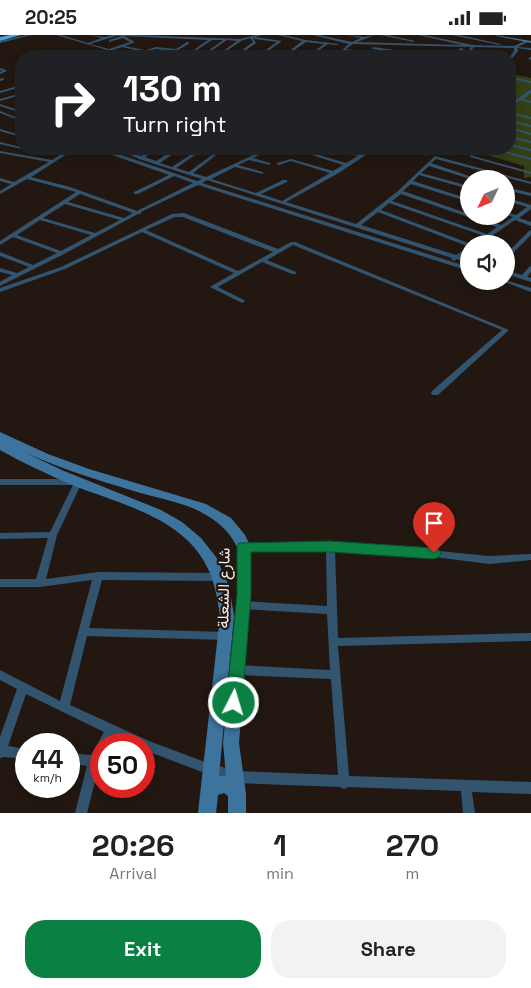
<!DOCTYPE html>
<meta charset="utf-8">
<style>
body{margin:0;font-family:"Space Grotesk",Vazirmatn,sans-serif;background:#f2f2f2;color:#222;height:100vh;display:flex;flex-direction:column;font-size:19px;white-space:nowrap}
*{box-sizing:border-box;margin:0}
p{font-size:16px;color:#767676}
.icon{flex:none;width:28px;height:28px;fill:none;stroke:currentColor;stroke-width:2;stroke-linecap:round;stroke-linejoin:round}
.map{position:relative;height:778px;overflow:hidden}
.side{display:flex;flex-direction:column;background:#fff;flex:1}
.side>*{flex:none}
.hud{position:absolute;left:15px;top:15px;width:501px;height:105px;border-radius:20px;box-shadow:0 2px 12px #0003;background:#202124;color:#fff;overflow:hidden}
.needle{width:32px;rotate:227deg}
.controls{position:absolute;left:460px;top:135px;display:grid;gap:10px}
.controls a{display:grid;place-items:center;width:55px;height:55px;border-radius:50%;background:#fff;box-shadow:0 2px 12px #0003;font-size:25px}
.speed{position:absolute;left:15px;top:698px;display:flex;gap:10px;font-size:25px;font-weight:700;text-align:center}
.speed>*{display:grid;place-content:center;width:65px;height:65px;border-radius:50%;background:#fff;box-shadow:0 2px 12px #0003;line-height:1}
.speed small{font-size:12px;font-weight:400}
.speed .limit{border:8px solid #d22;background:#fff;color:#111}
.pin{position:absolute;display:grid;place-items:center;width:42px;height:42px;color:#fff;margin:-51px -21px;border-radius:50% 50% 50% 0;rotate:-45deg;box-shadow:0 0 5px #0007}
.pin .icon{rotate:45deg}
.me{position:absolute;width:55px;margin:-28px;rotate:5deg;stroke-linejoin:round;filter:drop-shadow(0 0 4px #0008)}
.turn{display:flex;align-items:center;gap:18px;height:105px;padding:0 25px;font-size:22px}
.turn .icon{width:65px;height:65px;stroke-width:2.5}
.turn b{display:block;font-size:35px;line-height:42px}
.eta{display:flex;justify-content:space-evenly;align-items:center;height:85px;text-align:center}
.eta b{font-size:30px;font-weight:600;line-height:35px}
.cta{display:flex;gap:10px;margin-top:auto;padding:10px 25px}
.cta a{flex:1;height:58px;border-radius:20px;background:#0b8043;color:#fff;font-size:20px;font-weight:600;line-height:58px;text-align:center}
.cta a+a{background:#f2f2f2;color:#222}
.status{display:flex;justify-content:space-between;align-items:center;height:35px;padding:0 25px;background:#fff;direction:ltr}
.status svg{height:14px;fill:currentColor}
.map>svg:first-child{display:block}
.green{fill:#354017}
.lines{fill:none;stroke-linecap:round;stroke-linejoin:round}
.street{fill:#33546e;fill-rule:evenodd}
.secondary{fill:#3d749d;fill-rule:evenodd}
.highway{fill:#49a3e4;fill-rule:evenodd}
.route{fill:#0b8043;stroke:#07532c}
.labels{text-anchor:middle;stroke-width:4.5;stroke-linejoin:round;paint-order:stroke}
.near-street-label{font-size:16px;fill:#f0e9e4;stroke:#221811}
</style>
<div class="status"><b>20:25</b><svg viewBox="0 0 49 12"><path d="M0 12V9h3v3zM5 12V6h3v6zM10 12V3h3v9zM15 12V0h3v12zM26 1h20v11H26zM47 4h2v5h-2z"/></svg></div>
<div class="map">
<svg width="531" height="778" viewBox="0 0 531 778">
<rect width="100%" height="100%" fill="#221811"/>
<path class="green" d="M 510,39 L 531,43 L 531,142 L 524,143 L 524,131 L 467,114 L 510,114 Z"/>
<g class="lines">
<path class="street" d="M 26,0 L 32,0 L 0,8 L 0,6 Z
M 56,0 L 61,0 L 88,8 L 102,3 L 89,0 L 105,2 L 112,0 L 138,0 L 240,4 L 256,0 L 262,0 L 255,2 L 282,6 L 261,21 L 257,21 L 277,7 L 255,4 L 254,2 L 253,3 L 256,8 L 238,21 L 234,21 L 253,7 L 250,3 L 241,6 L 219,21 L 216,21 L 237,6 L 227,5 L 204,21 L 201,21 L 223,5 L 212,5 L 188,21 L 185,21 L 208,5 L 124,1 L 135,7 L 125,11 L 144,15 L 144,17 L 122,12 L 113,15 L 130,21 C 124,21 117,16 110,17 C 105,17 100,21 95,21 L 107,15 ZM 116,1 L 122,1 L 109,5 L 109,7 L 123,3 L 130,7 L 109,14 L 90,9 Z
M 278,0 L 284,0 L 305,5 L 339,9 L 337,10 L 328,9 L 311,21 L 308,21 L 324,9 L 306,7 L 286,21 L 283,21 L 302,6 Z
M 313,0 L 319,0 L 352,7 L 361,3 L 347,0 L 364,2 L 375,0 L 357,7 L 462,10 L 418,0 L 424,0 L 473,10 L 514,11 L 527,5 L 528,7 L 518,12 L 531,13 L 531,15 L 517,13 L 518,16 L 510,26 L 510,22 L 514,16 L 514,13 L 474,12 L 467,21 L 465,21 L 471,12 L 353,9 L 346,14 L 389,21 L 382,21 L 344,16 L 338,21 L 335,21 L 349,9 Z
M 381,0 L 388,0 L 415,6 L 413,7 Z
M 452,0 L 459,0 L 501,9 L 499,10 Z
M 187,7 L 190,8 L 168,21 L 164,21 L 173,16 L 156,14 L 148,16 L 146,15 L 156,12 L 176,14 Z
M 373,12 L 430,20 L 432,21 L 425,21 L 372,14 Z
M 461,13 L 464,14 L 453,21 L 449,21 Z
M 530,22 L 531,22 L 531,25 L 528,24 Z
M 0,33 L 6,35 L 7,36 L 0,39 L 0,37 L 2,36 L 0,35 Z
M 21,36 L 21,41 L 17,40 L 17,38 Z
M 510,42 L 531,46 L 531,48 L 510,44 Z
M 3,43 L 4,45 L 0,46 L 0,44 Z
M 21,50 L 21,52 L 0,58 L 0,56 Z
M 530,55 L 531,55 L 531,58 L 523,64 L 531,66 L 531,68 L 520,65 L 510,72 L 510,69 Z
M 21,58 L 21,60 L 0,66 L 0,64 Z
M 0,69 L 21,76 L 21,78 L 0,71 Z
M 0,76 L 21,84 L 21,86 L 0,78 Z
M 510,77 L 531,82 L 531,84 L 510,79 Z
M 510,85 L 531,90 L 531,92 L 510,87 Z
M 510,92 L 531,98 L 531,100 L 510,94 Z
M 0,94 L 21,100 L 21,102 L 0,96 Z
M 510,101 L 531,106 L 531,108 L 510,103 Z
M 0,107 L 21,112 L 21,114 L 23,114 L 21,114 L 0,109 Z
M 510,109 L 531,114 L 531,116 L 510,111 Z
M 52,114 L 58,114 L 66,116 L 70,114 L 75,114 L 31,142 L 70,152 L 137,176 L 193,148 L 174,141 L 138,159 L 134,159 L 134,157 L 169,140 L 98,115 L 98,114 L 104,114 L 197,146 L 202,144 L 139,124 L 117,114 L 122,114 L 141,121 L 153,114 L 158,114 L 145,122 L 156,126 L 175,114 L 180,114 L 160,128 L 172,132 L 199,114 L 204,114 L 176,133 L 189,137 L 220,114 L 224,114 L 193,138 L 206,142 L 266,114 L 271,114 L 253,123 L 270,128 L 270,130 L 249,125 L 238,130 L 263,137 L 263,139 L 235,132 L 211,144 L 256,158 L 283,145 L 287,145 L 287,147 L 261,159 L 282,166 L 330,138 L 291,126 L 279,130 L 277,129 L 277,128 L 291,124 L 333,136 L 343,130 L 302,117 L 306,116 L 346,128 L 358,121 L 332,115 L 332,114 L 338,114 L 361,119 L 370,114 L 375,114 L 337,139 L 286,167 L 356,189 L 398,156 L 435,121 L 531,147 L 531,149 L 436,124 L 431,128 L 478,144 L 470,144 L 429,131 L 421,138 L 469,151 L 469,154 L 419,140 L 413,146 L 469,164 L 469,167 L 411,149 L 403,156 L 469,179 L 469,181 L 475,181 L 501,190 L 513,182 L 506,180 L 506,177 L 516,180 L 527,172 L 506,166 L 506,163 L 508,163 L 531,170 L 531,174 L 519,183 L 531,187 L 531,191 L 515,185 L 480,209 L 473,209 L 484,201 L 389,168 L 381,175 L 471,209 L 469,209 L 469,212 L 467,211 L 378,177 L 361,190 L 456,220 L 469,212 L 469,217 L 461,222 L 469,224 L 469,228 L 457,224 L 454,226 L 451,224 L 452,223 L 207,145 L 202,148 L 469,232 L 469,236 L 198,150 L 147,174 L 141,177 L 141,179 L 138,179 L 64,219 L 0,251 L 0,247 L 12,240 L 0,237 L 0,233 L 17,238 L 29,232 L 0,221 L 0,217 L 33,230 L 57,218 L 13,202 L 0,210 L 0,206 L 76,157 L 27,144 L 0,159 L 0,156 L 11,149 L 0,146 L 0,143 L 14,147 L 49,127 L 0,118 L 0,116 L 52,125 L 63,118 ZM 80,159 L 133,178 L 124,183 L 68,167 ZM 401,159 L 497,192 L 487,199 L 392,166 ZM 65,169 L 120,185 L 95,198 L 43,183 ZM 40,185 L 91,200 L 61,216 L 17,200 Z
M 490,114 L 496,114 L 531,123 L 531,125 Z
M 470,120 L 531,137 L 531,139 L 470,122 Z
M 506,152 L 531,158 L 531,161 L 506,155 Z
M 184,178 L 278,214 L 291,207 L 295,207 L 509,295 L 438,360 L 432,360 L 431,358 L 432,356 L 502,295 L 293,210 L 267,225 L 296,237 L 296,239 L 292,239 L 262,227 L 218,252 L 244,265 L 245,266 L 242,268 L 210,252 L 234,238 L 142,197 L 65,234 L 0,257 L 0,253 L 61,232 L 172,179 ZM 175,182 L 183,182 L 273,217 L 238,236 L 146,195 Z
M 531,195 L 531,200 L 506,225 L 506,219 L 529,196 Z
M 531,231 L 531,237 L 527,242 L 531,243 L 531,247 L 506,239 L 506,235 L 522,240 L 529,232 Z
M 506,245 L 531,253 L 531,257 L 502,246 L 506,246 Z
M 0,444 L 78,444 L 81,445 L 82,447 L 57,500 L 46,544 L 98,537 L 219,538 L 222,539 L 224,542 L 222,545 L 219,546 L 102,545 L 89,593 L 225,597 L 228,598 L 230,601 L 228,604 L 225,605 L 87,601 L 70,670 L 149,706 L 205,727 L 236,736 L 338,740 L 331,644 L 237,640 L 233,638 L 232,635 L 233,632 L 237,630 L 330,635 L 327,579 L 243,574 L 240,573 L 238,570 L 240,567 L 243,566 L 327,571 L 326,515 L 244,515 L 241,514 L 240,512 L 241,510 L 244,509 L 330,509 L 419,514 L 489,521 L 531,519 L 531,525 L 489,529 L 419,520 L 335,516 L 338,603 L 531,598 L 531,606 L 338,611 L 349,741 L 531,747 L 531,759 L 472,757 L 475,778 L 463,778 L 461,756 L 348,752 L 344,754 L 340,752 L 236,748 L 205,738 L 144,715 L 144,709 L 130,709 L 113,701 L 109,709 L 101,709 L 101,723 L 87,778 L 75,778 L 87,731 L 69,728 L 69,718 L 91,720 L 104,697 L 26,659 L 8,711 L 26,714 L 26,724 L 4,722 L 0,723 L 0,702 L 17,654 L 0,645 L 0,635 L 60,666 L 92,545 L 40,552 L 0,552 L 0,544 L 36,544 L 48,503 L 0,504 L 0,498 L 50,497 L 73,450 L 0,450 Z"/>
<path class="secondary" d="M 495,0 L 531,6 L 531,8 L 497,1 Z
M 0,397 L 48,419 L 89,434 L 206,469 L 231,483 L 245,500 L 251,512 L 251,560 L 239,708 L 246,759 L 246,778 L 228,778 L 228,761 L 224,758 L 218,760 L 216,778 L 198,778 L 220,581 C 217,563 215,546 206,530 C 182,482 117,468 72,450 C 47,439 23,428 0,415 L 0,406 L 3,407 L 0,406 ZM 11,411 C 52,431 94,444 137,457 C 157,463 181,467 199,476 C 216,485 229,495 237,512 L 237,560 L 223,708 L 226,741 L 219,741 L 234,581 L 229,551 L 216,522 L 201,503 L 182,487 L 161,475 L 64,436 Z"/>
<path class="highway" d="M 10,0 L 21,0 L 0,6 L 0,2 Z"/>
</g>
<path class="route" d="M 330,506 L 434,513 L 439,515 L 441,518 L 439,522 L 434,524 L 330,517 L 251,517 L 251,560 L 242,668 L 240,673 L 234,675 L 228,673 L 226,668 L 237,560 L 237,512 L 239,508 Z"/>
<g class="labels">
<g class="near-street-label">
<text transform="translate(223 553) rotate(-89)" y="6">شارع الشعلة</text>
</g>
</g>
</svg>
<div class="controls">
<a><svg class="needle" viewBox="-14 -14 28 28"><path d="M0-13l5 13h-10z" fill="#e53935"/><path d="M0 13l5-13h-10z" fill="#767676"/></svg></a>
<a><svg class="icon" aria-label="sound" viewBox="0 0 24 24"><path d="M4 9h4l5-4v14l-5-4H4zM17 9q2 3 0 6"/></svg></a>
</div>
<div class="speed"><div>44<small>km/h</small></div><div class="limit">50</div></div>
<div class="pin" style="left:434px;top:518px;background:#d93025"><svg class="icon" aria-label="arrive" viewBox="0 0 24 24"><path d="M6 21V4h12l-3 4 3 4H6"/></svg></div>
<svg class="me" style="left:234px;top:668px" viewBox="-20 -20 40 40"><circle r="17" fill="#0b8043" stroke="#fff" stroke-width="3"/><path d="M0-11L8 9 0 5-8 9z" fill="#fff"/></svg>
<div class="hud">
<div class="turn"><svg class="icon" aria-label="right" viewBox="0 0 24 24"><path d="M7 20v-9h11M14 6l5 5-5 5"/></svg><div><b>130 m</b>Turn right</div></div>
</div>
</div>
<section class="side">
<div class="eta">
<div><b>20:26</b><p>Arrival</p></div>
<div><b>1</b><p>min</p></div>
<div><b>270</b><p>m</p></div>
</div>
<div class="cta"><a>Exit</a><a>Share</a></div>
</section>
